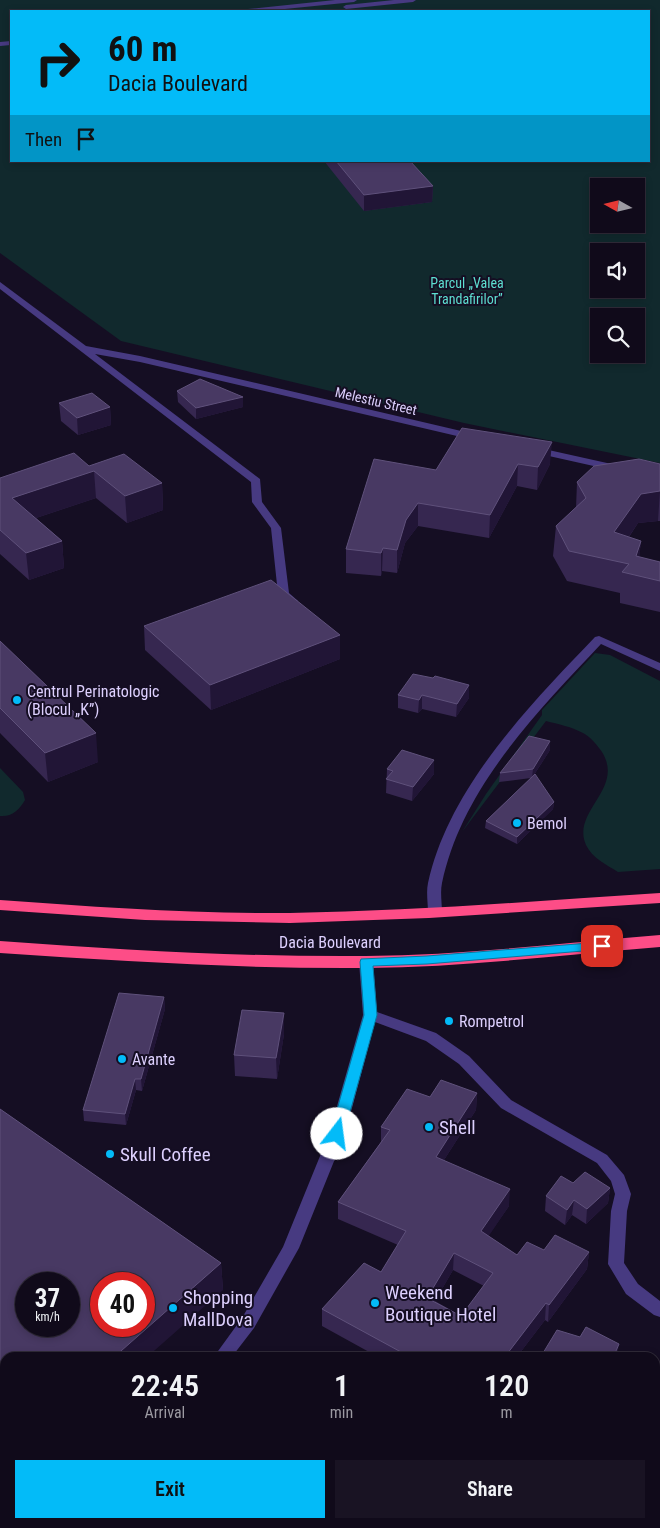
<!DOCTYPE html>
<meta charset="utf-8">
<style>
body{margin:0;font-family:"Roboto Condensed",sans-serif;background:#191323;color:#f1f3f6;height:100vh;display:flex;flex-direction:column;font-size:19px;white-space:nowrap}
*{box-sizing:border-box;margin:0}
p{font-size:16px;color:#9c9aa2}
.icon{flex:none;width:28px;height:28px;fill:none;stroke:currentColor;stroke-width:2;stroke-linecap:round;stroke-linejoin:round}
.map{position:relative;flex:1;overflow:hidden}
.panel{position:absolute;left:0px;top:1352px;width:660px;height:176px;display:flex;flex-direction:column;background:#100a1a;border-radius:15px 15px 0 0;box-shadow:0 2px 8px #0003,0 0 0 1px #302b39}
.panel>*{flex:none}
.hud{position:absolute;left:10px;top:10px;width:640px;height:152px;border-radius:0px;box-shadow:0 2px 8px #0003,0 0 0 1px #302b39;background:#03bbf8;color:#111;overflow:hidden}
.needle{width:32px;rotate:278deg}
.controls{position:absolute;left:590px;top:178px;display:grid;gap:10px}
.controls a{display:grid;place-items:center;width:55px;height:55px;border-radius:0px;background:#100a1a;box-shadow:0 2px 8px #0003,0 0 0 1px #302b39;font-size:25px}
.speed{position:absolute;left:15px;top:1272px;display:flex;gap:10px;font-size:25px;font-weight:700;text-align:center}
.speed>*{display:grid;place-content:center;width:65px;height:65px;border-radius:50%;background:#100a1a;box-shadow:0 2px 8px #0003,0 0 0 1px #302b39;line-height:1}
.speed small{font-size:12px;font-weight:400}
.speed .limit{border:8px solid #d22;background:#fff;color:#111}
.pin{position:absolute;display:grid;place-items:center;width:42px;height:42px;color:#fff;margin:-21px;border-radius:10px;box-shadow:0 2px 8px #0006}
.me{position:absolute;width:55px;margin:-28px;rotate:15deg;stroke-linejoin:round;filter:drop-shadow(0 0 4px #0008)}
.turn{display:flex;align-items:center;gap:18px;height:105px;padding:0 15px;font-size:22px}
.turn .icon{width:65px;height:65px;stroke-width:2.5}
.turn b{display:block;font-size:35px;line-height:42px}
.then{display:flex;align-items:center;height:48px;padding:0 15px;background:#0003;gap:10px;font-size:19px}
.eta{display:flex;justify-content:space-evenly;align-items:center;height:85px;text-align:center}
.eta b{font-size:30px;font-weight:600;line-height:35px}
.action{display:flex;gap:10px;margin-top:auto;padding:10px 15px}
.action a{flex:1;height:58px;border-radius:0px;background:#03bbf8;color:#111;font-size:20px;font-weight:600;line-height:58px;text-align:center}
.action a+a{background:#191323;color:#f1f3f6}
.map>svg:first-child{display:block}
.green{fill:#11292d;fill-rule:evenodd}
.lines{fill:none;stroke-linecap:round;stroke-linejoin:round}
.minor{fill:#473a81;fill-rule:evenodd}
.highway{fill:#fd4d87;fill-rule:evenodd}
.wall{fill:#362750;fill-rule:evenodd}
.shaded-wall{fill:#211536}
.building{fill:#483963;stroke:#5f517b;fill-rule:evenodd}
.route{fill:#03bbf8;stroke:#027aa1}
.poi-dot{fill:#03bbf8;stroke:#150e23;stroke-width:2}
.labels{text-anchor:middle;stroke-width:4;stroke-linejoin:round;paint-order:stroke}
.far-park-label{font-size:14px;fill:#5dded1;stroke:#150e23}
.far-street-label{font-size:14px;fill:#ddd0fe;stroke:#150e23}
.poi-label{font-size:16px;fill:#ddd0fe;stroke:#150e23;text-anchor:start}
.street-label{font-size:16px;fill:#ddd0fe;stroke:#150e23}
.near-poi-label{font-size:19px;fill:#ddd0fe;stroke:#150e23;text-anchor:start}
</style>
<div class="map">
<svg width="660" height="1528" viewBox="0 0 660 1528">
<rect width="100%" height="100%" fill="#150e23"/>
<path class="green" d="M 0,0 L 660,0 L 660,463 L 464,423 L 121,341 L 0,253 ZM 11,11 L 649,11 L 649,161 L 11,161 ZM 599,186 L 636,186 L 636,224 L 599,224 ZM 599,251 L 636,251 L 636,289 L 599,289 ZM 599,316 L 636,316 L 636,354 L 599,354 Z
M 595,653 L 610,655 L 660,681 L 660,869 L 618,872 C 607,865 592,858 586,845 C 571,811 625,789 602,752 C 597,745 591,737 583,733 C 572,727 558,724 546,721 L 462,832 L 486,794 L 542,715 L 542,710 Z
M 0,768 L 23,792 L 25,800 C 19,810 12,817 0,816 Z"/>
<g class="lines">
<path class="minor" d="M 335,0 L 357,0 L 354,2 L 265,11 L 245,11 L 248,9 Z
M 394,0 L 416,0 L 413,2 L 346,9 L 343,7 L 346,5 Z
M 11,41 L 11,45 L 0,46 L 0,42 Z
M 0,282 L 86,346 L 140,356 L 474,434 L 479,437 L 474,440 L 140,362 L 95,354 L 260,479 L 262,502 L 281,528 L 289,593 L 298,601 L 292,604 L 288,603 L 278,594 L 271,528 L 252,502 L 251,482 L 0,289 Z
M 535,447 L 616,465 L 621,468 L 616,471 L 531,452 L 531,448 Z
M 599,636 L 660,663 L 660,671 L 601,644 C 537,712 462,788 442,883 C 440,892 442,903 442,913 L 440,916 L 430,916 L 428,913 C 428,903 426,892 428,883 C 449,787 530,705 595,637 Z
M 366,957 L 371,959 L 373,962 L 377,1012 L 436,1033 L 469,1056 L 511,1100 L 607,1155 L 624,1175 L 631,1194 L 627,1211 L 624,1263 L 638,1284 L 660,1301 L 660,1317 L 654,1315 L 626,1294 L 608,1264 L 611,1211 L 615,1194 L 611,1181 L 597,1163 L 501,1108 L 459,1064 L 426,1041 L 375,1022 L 345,1134 L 299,1248 L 254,1328 L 231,1358 L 213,1358 L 242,1318 L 283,1247 L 329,1134 L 363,1015 L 359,962 L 361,959 Z
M 63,1524 L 83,1524 L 81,1528 L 61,1528 Z"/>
<path class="highway" d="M 660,893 L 660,903 L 429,918 L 290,923 L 145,920 L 0,910 L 0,900 C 97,907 193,914 290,913 C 414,911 537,901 660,893 Z
M 660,935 L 660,947 C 562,955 464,967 366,968 C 244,969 122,961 0,953 L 0,941 C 122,950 244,957 366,956 C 464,955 562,943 660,935 Z"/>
</g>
<path class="wall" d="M 324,161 L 410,161 L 433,186 L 432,202 L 364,211 Z
M 177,391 L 243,407 L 196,419 L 178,402 Z
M 59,403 L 110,407 L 111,425 L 78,435 L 61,421 Z
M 462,428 L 550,464 L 537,490 L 517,486 L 489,538 L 418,526 L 405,543 L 397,573 L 382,571 L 381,576 L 346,573 L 346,549 L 436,470 Z
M 660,464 L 660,521 L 658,521 L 638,523 L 629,537 L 641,541 L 639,557 L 660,562 L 660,612 L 620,603 L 620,593 L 567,581 L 553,556 L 556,526 L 576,508 L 577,482 Z
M 89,466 L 162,483 L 163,510 L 127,523 L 96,498 L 36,518 L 62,541 L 64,568 L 29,580 L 0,554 L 0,478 Z
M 144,626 L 340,635 L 340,659 L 211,710 L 145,650 Z
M 0,641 L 98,762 L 48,782 L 0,733 Z
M 433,678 L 469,685 L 469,698 L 456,717 L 422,709 L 418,713 L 398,708 L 398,695 Z
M 550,741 L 550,750 L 534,775 L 554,802 L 553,809 L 517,844 L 485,828 L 486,821 L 531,778 L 499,782 L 500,773 Z
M 387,769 L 434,774 L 412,801 L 386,793 Z
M 164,997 L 165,1009 L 142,1091 L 136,1090 L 126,1125 L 84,1121 L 83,1110 Z
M 284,1034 L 277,1079 L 235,1076 L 234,1055 Z
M 477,1093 L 476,1110 L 444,1160 L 509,1206 L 488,1236 L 517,1255 L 544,1250 L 589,1252 L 587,1269 L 548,1322 L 545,1320 L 516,1358 L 380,1358 L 322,1326 L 322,1309 L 381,1272 L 398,1245 L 338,1219 L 338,1202 L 381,1142 L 381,1127 L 430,1097 ZM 453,1270 L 484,1286 L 461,1316 L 435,1301 Z
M 0,1109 L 221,1263 L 223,1290 L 5,1358 L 5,1457 L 0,1453 Z
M 573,1183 L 610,1188 L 608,1203 L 586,1224 L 572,1215 L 565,1225 L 545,1211 L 546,1196 Z
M 655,1424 L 660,1426 L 660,1482 L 659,1484 L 655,1482 Z
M 177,1524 L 302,1524 L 299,1528 L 184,1528 Z"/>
<path class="shaded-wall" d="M 433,186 L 432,202 L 364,211 L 364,195 Z
M 243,397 L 243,407 L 196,419 L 196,408 Z
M 110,407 L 111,425 L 78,435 L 77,418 Z
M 552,442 L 550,464 L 537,490 L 538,467 Z
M 518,464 L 517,486 L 489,538 L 490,515 Z
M 94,471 L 96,498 L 15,525 L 12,498 Z
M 162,483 L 163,510 L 127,523 L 125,496 Z
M 660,491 L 658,521 L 638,523 L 613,560 L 614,532 L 641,494 Z
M 418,503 L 418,526 L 405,543 L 397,573 L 397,550 L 406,520 Z
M 62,541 L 64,568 L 29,580 L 26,553 Z
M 641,541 L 638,572 L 636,556 Z
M 383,548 L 382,571 L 381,576 L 381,553 Z
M 340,635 L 340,659 L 211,710 L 210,685 Z
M 469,685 L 469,698 L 456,717 L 457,704 Z
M 422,695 L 422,709 L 418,713 L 419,700 Z
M 96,733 L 98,762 L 48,782 L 45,753 Z
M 550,741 L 550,750 L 532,778 L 533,769 Z
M 434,760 L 434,774 L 412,801 L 413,787 Z
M 554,802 L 553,809 L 517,844 L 517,837 Z
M 164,997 L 165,1009 L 142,1091 L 141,1079 Z
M 284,1013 L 284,1034 L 277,1079 L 276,1058 Z
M 135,1079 L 136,1090 L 126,1125 L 125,1114 Z
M 477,1093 L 476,1110 L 435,1174 L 436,1157 Z
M 610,1188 L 608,1203 L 586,1224 L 587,1209 Z
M 510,1189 L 509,1206 L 480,1249 L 481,1231 Z
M 574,1200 L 572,1215 L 565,1225 L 567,1210 Z
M 589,1252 L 587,1269 L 548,1322 L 549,1305 Z
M 454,1253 L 453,1270 L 427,1315 L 427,1298 Z
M 221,1263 L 223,1290 L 146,1358 L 113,1358 Z
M 546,1303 L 545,1320 L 516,1358 L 504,1358 Z
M 619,1344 L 617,1358 L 613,1358 Z
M 282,1524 L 302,1524 L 299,1528 L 279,1528 Z
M 403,1524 L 411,1524 L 408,1528 L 401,1528 Z"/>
<path class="building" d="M 336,161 L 410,161 L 433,186 L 364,195 Z
M 200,379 L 243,397 L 196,408 L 177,391 Z
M 92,393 L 110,407 L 77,418 L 59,403 Z
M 462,428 L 552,442 L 538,467 L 518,464 L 490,515 L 418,503 L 406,520 L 397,550 L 383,548 L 381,553 L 346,549 L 374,459 L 436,470 Z
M 74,453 L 89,466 L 124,454 L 162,483 L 125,496 L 94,471 L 12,498 L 62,541 L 26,553 L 0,530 L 0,478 Z
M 639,459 L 660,464 L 660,491 L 641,494 L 614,532 L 641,541 L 636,556 L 660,562 L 660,581 L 622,572 L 629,564 L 569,551 L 556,526 L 586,498 L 577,482 L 594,466 Z
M 271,580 L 340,635 L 210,685 L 144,626 Z
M 0,641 L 96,733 L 45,753 L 0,708 Z
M 413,674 L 433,678 L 435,676 L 469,685 L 457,704 L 422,695 L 419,700 L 398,695 Z
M 529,736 L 550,741 L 533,769 L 500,773 Z
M 402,750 L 434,760 L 413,787 L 386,779 L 393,771 L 387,769 Z
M 535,774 L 554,802 L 517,837 L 486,821 Z
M 119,993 L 164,997 L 141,1079 L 135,1079 L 125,1114 L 83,1110 Z
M 242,1010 L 284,1013 L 276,1058 L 234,1055 Z
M 441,1080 L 477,1093 L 436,1157 L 510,1189 L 481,1231 L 517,1255 L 527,1242 L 544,1250 L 555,1235 L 589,1252 L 549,1305 L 546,1303 L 504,1358 L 412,1358 L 322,1309 L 364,1263 L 381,1272 L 406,1231 L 338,1202 L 390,1130 L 381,1127 L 407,1089 L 430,1097 ZM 454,1253 L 493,1273 L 461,1316 L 427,1298 Z
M 0,1109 L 221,1263 L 113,1358 L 5,1358 L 5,1434 L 0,1430 ZM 26,1284 L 69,1284 L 69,1326 L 26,1326 ZM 101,1284 L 144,1284 L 144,1326 L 101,1326 Z
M 585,1172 L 610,1188 L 587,1209 L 574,1200 L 567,1210 L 546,1196 L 561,1176 L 573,1183 Z
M 586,1327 L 619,1344 L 613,1358 L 540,1358 L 557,1330 L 580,1337 Z
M 655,1424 L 660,1426 L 660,1468 L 655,1466 Z
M 222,1524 L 282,1524 L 279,1528 L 230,1528 Z
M 334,1524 L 403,1524 L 401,1528 L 331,1528 Z"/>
<path class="route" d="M 602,942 L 607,943 L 609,946 L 607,949 L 427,964 L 373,966 L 377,1015 L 344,1134 L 342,1137 L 337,1139 L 332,1137 L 330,1134 L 364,1015 L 360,962 L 361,959 L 427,956 Z"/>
<g class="poi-dot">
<circle cx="17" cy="700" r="5"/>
<circle cx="517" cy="823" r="5"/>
<circle cx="449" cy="1021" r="5"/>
<circle cx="122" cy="1059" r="5"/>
<circle cx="429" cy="1127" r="5"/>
<circle cx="110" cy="1154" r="5"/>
<circle cx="375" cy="1303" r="5"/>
<circle cx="173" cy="1308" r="5"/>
</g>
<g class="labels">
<g class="far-park-label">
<text x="467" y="288">Parcul „Valea<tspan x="467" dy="16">Trandafirilor”</tspan></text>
</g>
<g class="far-street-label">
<text transform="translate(376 401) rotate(13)" y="5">Melestiu Street</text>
</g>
<g class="poi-label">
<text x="27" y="697">Centrul Perinatologic<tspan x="27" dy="18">(Blocul „K”)</tspan></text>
<text x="527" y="829">Bemol</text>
<text x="459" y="1027">Rompetrol</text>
<text x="132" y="1065">Avante</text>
</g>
<g class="street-label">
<text x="330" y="948">Dacia Boulevard</text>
</g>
<g class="near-poi-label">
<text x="439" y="1134">Shell</text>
<text x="120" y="1161">Skull Coffee</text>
<text x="385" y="1299">Weekend<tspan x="385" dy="22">Boutique Hotel</tspan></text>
<text x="183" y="1304">Shopping<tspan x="183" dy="22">MallDova</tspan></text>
</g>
</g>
</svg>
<div class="controls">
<a><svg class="needle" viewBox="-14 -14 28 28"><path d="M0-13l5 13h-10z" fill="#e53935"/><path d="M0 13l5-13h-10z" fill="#9c9aa2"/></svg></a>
<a><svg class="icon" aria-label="sound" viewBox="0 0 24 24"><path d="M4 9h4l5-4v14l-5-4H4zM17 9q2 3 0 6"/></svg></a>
<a><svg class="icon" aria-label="search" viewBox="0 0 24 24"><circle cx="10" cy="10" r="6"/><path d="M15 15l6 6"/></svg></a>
</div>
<div class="speed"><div>37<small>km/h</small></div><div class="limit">40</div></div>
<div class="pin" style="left:602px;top:946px;background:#d93025"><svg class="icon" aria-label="arrive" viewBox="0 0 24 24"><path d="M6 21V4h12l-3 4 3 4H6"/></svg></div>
<svg class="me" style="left:337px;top:1134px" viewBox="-20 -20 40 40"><circle r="19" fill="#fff"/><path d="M0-13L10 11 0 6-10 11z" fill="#03bbf8"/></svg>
<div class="hud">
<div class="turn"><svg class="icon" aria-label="right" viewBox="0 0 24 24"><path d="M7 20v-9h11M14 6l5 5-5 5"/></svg><div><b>60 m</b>Dacia Boulevard</div></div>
<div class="then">Then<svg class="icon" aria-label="arrive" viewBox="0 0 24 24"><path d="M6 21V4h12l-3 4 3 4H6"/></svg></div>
</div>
<section class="panel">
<div class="eta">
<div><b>22:45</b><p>Arrival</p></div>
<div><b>1</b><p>min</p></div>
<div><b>120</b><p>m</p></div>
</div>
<div class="action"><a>Exit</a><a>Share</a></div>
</section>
</div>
